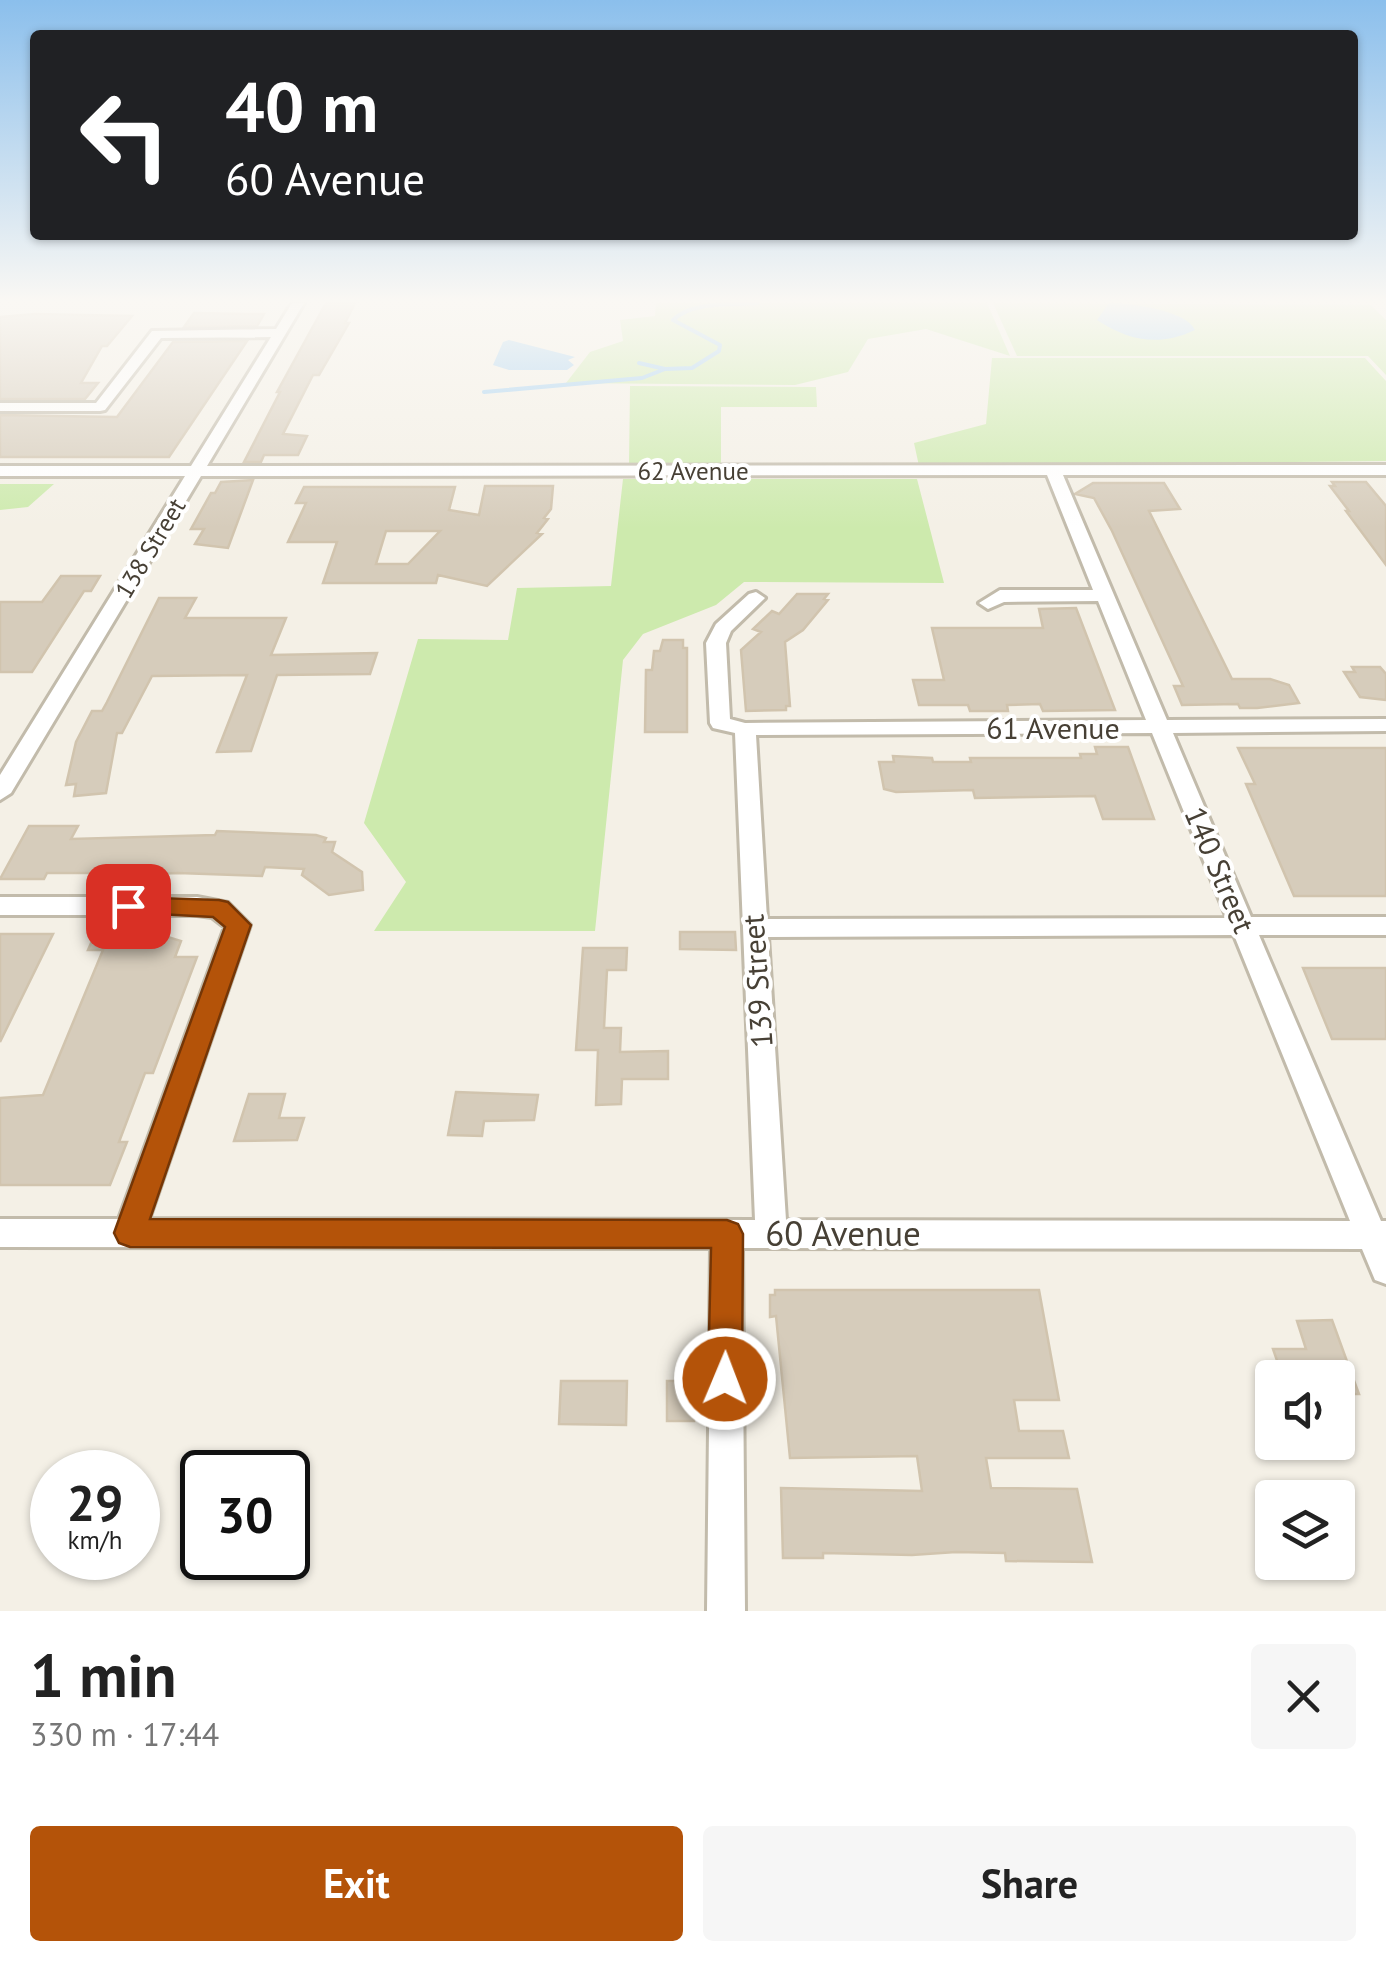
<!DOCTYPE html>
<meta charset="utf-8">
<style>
body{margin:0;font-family:"PT Sans",sans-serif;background:#f6f6f6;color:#222;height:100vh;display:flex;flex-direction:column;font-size:38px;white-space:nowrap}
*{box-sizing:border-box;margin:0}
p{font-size:32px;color:#767676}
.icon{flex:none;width:55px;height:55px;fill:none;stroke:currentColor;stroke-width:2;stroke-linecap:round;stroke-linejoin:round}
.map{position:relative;height:1611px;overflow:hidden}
.details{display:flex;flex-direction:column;background:#fff;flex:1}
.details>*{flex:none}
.banner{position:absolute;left:30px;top:30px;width:1328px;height:210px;border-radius:10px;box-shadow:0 2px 8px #0004;background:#202124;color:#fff;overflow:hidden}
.buttons{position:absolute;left:1255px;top:1360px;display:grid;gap:20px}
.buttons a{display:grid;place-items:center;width:100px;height:100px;border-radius:10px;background:#fff;box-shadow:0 2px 8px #0004;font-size:50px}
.speed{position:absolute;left:30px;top:1450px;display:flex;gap:20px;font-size:50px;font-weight:700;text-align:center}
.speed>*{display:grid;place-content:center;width:130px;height:130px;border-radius:50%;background:#fff;box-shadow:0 2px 8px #0004;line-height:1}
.speed small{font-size:25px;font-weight:400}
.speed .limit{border:5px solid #111;border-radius:15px;background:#fff;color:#111}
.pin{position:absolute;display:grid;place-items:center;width:85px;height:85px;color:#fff;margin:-42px;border-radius:20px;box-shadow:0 5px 15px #0006}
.me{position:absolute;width:110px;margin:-55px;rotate:1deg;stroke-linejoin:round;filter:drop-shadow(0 0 8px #0008)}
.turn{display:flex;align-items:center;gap:35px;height:210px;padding:0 30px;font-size:45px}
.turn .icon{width:130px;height:130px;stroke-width:2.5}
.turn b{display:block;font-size:70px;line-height:85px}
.round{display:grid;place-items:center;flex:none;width:105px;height:105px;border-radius:10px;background:#f6f6f6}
.overview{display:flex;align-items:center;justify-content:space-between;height:170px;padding:0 30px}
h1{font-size:60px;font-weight:800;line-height:75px}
.action{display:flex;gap:20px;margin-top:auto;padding:20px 30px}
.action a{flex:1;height:115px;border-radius:10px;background:#b45309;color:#fff;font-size:40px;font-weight:800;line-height:115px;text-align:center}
.action a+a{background:#f6f6f6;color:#222}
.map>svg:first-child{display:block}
.green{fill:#cdeaad}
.water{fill:#a0cff3}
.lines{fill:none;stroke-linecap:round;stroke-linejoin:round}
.stream{stroke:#a0cff3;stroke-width:4}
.building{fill:#d6ccbb;stroke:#d1c4ae;stroke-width:2.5;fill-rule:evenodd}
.minor-casing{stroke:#c2bbab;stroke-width:6}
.minor{fill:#fff;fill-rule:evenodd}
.route{fill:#b45309;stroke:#753606;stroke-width:2.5}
.labels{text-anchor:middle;stroke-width:8;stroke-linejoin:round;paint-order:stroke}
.far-street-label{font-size:25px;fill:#474035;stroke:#fff}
.street-label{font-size:30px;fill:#474035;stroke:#fff}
.near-street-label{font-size:35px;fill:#474035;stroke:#fff}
</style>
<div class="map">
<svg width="1386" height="1611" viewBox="0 0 1386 1611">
<rect width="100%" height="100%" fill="#f4f0e6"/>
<path class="green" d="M 656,303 L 987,303 L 1010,356 L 926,329 L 868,339 L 848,372 L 795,385 L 566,383 L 590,352 L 623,341 L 620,320 L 655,316 Z
M 993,303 L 1371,305 L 1386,320 L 1386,375 L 1368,356 L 1017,356 Z
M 992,358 L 1365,358 L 1386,381 L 1386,461 L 919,466 L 914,443 L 986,424 Z
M 630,386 L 816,387 L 817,407 L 721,407 L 721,466 L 629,465 Z
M 623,479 L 917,479 L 944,583 L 744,582 L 716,605 L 643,634 L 623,660 L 595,931 L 374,931 L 406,882 L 364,823 L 418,639 L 508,640 L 517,588 L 611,586 Z
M 0,484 L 54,484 L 28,507 L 0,510 Z"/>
<path class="water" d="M 1109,303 C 1130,303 1186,310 1195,330 C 1159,347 1129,341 1097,320 Z
M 509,340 L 575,357 L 568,360 L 574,365 L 567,370 L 509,370 L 493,365 L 503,342 Z"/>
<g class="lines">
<path class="stream" d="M 639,363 L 665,369
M 484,392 L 642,378 L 665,369 L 692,368 L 719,351 L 720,345 L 673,320 C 692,301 732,305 758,303"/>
</g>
<path class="building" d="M 326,303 L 355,303 L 345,323 L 349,323 L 319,375 L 313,375 L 283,434 L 307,436 L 298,455 L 264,455 L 261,462 L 244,462 L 280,392 L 277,392 Z
M 194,313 L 248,314 L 264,314 L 257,326 L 184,327 Z
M 35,314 L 132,316 L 107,346 L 102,346 L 81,383 L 98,383 L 85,399 L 0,399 L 0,317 Z
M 247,341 L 169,457 L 0,457 L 0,415 L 117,417 L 173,342 Z
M 253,480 L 228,548 L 195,544 L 204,529 L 191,529 L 211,493 L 215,493 L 221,482 Z
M 1332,482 L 1366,482 L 1386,506 L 1386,565 L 1346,511 L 1349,511 L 1330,486 L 1335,486 Z
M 1093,483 L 1164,483 L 1180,509 L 1149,511 L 1232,679 L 1270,679 L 1289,685 L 1299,703 L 1257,708 L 1240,708 L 1238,704 L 1182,705 L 1174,686 L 1183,686 L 1112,531 L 1094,498 L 1075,494 Z
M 485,486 L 553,486 L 551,509 L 544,518 L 548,519 L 537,533 L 542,534 L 487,586 L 438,575 L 436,583 L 323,583 L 337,542 L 288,542 L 306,503 L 296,503 L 304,487 L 455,487 L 449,510 L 479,515 ZM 386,531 L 440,531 L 408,564 L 376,564 Z
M 61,576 L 100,576 L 91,591 L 84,591 L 32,672 L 0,672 L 0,602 L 42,602 Z
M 797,594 L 828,594 L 824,599 L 828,600 L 803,630 L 785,642 L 790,706 L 786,706 L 786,710 L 746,711 L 741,650 L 761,632 L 753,629 L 772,611 L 779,614 Z
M 159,598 L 196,598 L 185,618 L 286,618 L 271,655 L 377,653 L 370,674 L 277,675 L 251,751 L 217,752 L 247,675 L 152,676 L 122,733 L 117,733 L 106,793 L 74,796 L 76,784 L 66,785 L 76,742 L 92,711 L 102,711 L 107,702 Z
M 1076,608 L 1115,710 L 1043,711 L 1040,704 L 1007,705 L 1008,711 L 970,711 L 968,705 L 919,705 L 913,680 L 944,680 L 932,628 L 1043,628 L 1039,609 Z
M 663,640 L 683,640 L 683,648 L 687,648 L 687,732 L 645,732 L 646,670 L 652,670 L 654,651 L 660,651 Z
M 1352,667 L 1380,667 L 1386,674 L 1386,700 L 1360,697 L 1344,672 L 1355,672 Z
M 1095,747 L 1128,747 L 1154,819 L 1103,819 L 1095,796 L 975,798 L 973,790 L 896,792 L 884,789 L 879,762 L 894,762 L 893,756 L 932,758 L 933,762 L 971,762 L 970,758 L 1081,758 L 1080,754 L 1097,754 Z
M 1238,748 L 1386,748 L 1386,896 L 1294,896 L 1246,784 L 1255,784 Z
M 29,826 L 78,826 L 71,839 L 215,835 L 217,831 L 316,835 L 326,838 L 324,842 L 335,842 L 332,852 L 362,872 L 363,890 L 329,895 L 302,875 L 304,869 L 265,867 L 262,876 L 178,873 L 154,874 L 152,878 L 131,878 L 133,873 L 47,873 L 44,879 L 0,879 Z
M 680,932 L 735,932 L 736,950 L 680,949 Z
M 0,934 L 53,934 L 0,1042 Z
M 95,934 L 158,934 L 181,941 L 175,957 L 197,957 L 153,1073 L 145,1073 L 119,1142 L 127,1142 L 110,1185 L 0,1185 L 0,1098 L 43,1095 L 103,950 L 88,950 Z
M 583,948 L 627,948 L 626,970 L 607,970 L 604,1028 L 621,1028 L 620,1052 L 668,1051 L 668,1079 L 622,1079 L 621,1104 L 596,1105 L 598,1050 L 576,1050 Z
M 1303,968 L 1386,968 L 1386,1039 L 1332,1039 Z
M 456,1092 L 538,1095 L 534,1120 L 484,1121 L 482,1136 L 448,1135 Z
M 249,1094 L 285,1094 L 279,1118 L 304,1118 L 297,1140 L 234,1141 Z
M 775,1290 L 1039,1290 L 1059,1400 L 1014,1400 L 1019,1431 L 1063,1431 L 1069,1458 L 986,1458 L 991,1488 L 1077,1489 L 1092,1562 L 1006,1561 L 1005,1553 L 956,1552 L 912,1555 L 823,1553 L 823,1558 L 783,1558 L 781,1488 L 922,1491 L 917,1456 L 790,1458 L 776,1316 L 770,1317 L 770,1295 L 775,1295 Z
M 1332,1320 L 1353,1378 L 1359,1394 L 1338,1394 L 1338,1378 L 1283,1378 L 1273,1349 L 1306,1349 L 1297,1321 Z
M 561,1381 L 627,1381 L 626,1425 L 559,1424 Z
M 667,1381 L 694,1381 L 694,1421 L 667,1421 Z"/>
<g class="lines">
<g class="minor-casing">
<path id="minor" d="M 292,303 L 304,303 L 207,466 L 1386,465 L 1386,475 L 1063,475 L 1167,720 L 1386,719 L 1386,731 L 1173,733 L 1251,917 L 1386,917 L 1386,935 L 1259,935 L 1381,1221 L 1386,1221 L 1386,1284 L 1375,1280 L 1362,1249 L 742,1248 L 745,1611 L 707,1611 L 711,1248 L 0,1247 L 0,1219 L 119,1219 L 225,927 L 212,917 L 197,915 L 0,915 L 0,897 L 197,897 L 228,903 L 250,925 L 149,1219 L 755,1220 L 735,733 L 713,728 L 710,723 L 706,643 L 716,624 L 749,594 L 756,592 L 765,598 L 731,631 L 726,643 L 730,719 L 745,723 L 1146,720 L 1098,601 L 1004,602 L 988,609 L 979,603 L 1000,590 L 1093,590 L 1047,475 L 201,476 L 11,793 L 0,800 L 0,775 L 185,476 L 0,476 L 0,466 L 191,466 L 271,337 L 161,338 L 105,410 L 100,411 L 0,411 L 0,403 L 96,403 L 152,331 L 276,329 ZM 1152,733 L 1227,918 L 767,919 L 756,735 ZM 1234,935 L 1350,1221 L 786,1220 L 768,937 Z"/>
</g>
<use href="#minor" class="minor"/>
</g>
<linearGradient id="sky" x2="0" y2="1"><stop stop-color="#8bbfec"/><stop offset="0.57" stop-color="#faf8f4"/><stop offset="1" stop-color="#faf8f4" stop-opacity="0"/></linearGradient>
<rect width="1386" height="528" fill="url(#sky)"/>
<path class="route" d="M 128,897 L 219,900 L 228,902 L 251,925 L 150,1219 L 727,1220 L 738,1224 L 743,1234 L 742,1379 L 737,1390 L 725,1395 L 713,1390 L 708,1379 L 711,1248 L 130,1247 L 119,1243 L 114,1233 L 225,927 L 213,917 L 120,912 L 116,906 Z"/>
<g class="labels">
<g class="far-street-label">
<text x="693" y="480">62 Avenue</text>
<text transform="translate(150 548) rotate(-59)" y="9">138 Street</text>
</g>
<g class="street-label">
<text x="1053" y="739">61 Avenue</text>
<text transform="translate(1219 870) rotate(67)" y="10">140 Street</text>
<text transform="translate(758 981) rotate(-94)" y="10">139 Street</text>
</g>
<g class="near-street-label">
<text x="843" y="1246">60 Avenue</text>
</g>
</g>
</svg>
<div class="buttons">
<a><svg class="icon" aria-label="sound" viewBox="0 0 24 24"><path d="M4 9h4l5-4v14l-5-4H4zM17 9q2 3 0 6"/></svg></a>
<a><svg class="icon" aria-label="layers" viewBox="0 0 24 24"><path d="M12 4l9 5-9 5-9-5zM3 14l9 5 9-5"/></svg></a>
</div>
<div class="speed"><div>29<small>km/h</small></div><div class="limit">30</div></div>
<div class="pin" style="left:128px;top:906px;background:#d93025"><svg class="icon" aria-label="arrive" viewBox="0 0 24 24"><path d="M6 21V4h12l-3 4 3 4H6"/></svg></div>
<svg class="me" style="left:725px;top:1379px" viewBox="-20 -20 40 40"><circle r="17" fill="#b45309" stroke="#fff" stroke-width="3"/><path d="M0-11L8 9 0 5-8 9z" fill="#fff"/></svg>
<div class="banner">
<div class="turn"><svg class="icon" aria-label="left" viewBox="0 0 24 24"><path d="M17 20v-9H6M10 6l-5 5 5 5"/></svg><div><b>40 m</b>60 Avenue</div></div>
</div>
</div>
<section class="details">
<div class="overview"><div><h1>1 min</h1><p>330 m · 17:44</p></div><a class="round"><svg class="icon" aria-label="close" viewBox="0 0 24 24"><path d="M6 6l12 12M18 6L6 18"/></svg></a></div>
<div class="action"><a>Exit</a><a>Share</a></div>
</section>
